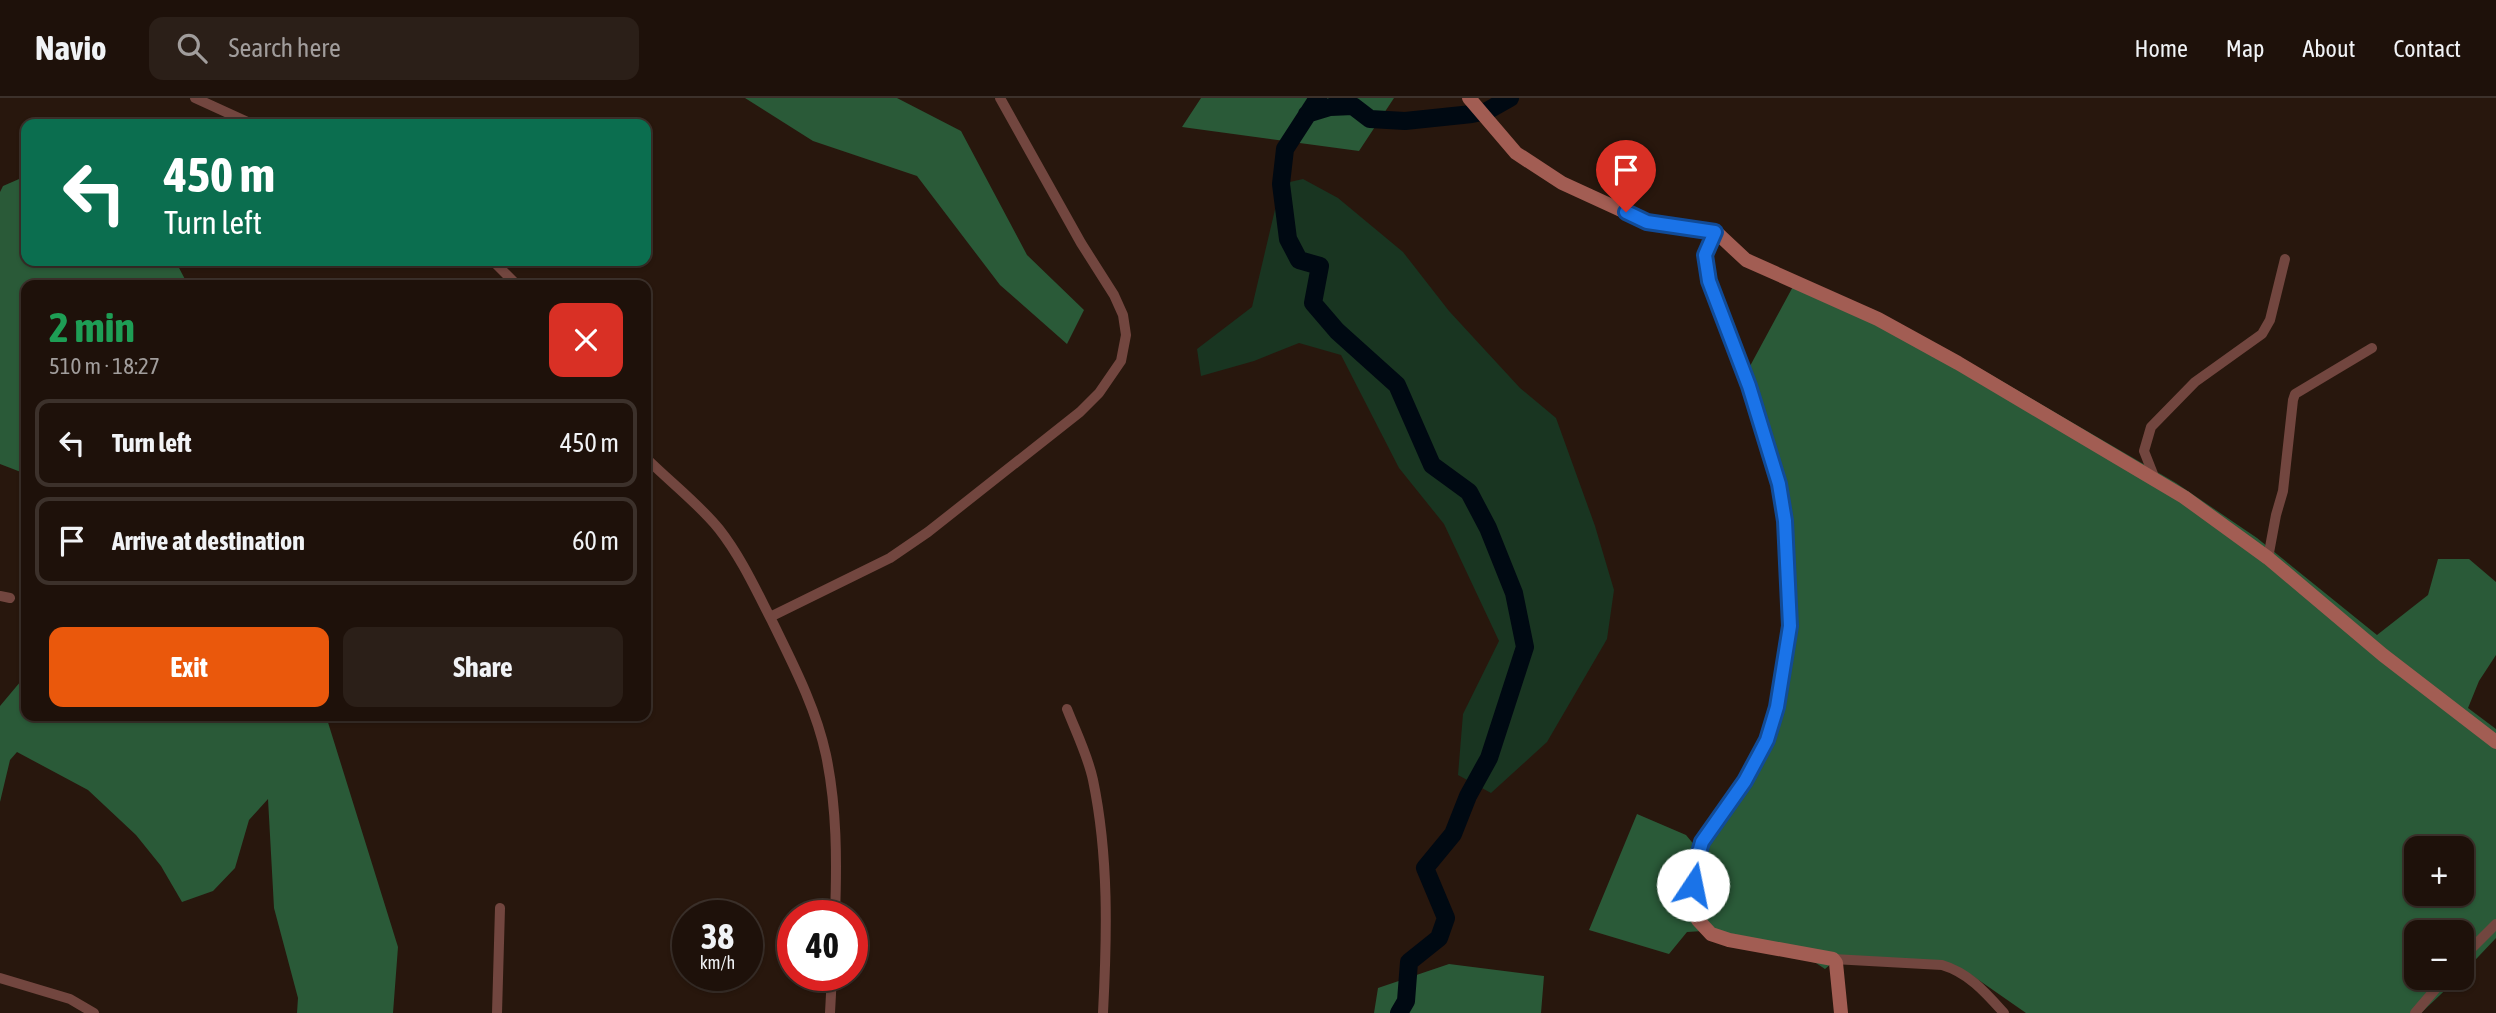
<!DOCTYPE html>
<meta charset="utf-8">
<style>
body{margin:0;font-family:"Asap Condensed",sans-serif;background:#2b1f18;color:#f1f3f6;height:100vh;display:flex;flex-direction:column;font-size:26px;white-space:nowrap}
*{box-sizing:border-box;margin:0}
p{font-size:23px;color:#a19d9c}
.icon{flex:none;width:38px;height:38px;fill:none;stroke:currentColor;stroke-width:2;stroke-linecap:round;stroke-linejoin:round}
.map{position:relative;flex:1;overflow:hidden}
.panel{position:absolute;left:21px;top:182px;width:630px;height:441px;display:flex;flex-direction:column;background:#1e110a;border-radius:14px;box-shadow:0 2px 5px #0004,0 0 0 2px #3c312b}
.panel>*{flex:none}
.hud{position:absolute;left:21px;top:21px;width:630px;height:147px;border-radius:14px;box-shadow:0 2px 5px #0004,0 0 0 2px #3c312b;background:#0b6e4f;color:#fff;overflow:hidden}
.tools{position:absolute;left:2404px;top:738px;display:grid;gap:14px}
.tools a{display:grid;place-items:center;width:70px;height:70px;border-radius:14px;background:#1e110a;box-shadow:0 2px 5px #0004,0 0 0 2px #3c312b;font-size:35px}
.speed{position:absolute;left:672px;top:802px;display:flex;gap:14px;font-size:35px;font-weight:700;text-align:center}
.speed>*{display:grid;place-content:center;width:91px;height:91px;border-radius:50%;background:#1e110a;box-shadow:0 2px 5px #0004,0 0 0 2px #3c312b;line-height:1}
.speed small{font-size:18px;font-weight:400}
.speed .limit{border:10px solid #d22;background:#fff;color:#111}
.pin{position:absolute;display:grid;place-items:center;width:60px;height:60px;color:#fff;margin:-72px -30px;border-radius:50% 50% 50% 0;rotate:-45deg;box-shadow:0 0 7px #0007}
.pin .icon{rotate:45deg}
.me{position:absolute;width:77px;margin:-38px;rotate:11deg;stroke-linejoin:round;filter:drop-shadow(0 0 5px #0008)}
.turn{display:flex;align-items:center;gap:24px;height:147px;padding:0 28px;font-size:32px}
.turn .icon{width:91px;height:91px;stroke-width:2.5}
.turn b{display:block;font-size:49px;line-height:60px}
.round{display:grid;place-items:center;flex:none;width:74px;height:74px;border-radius:14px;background:#2b1f18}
.head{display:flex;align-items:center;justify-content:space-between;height:119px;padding:0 28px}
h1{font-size:42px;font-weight:700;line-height:52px;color:#1e9e55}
.cta{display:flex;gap:14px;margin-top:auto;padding:14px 28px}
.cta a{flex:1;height:80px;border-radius:14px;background:#ea580c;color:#fff;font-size:28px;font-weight:700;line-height:80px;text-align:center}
.cta a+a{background:#2b1f18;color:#f1f3f6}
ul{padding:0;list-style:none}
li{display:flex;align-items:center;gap:21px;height:88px;margin:0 14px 10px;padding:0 14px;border:4px solid #3c312b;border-radius:14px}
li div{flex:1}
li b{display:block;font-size:26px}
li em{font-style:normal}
header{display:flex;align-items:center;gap:42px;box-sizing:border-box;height:98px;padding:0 35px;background:#1e110a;border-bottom:2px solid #3c312b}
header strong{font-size:33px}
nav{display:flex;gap:38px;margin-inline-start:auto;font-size:24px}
.search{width:490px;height:63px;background:#2b1f18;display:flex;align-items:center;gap:18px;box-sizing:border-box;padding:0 24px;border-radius:14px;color:#a19d9c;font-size:26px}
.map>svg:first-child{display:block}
.green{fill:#193521}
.forest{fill:#2a5a38;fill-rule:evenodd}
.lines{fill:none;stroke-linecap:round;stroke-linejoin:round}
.river{stroke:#000912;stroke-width:18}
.street{stroke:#72463f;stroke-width:10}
.secondary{stroke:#a25d53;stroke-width:14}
.route-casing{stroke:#114b97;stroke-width:18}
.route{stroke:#1a73e8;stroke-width:12}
</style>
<header>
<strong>Navio</strong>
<div class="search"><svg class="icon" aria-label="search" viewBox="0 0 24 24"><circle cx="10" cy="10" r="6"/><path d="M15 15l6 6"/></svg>Search here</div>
<nav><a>Home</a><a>Map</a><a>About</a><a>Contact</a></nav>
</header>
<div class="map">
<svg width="2496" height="915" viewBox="0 0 2496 915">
<rect width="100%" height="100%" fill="#28170d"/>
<path class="green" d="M 1303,81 L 1338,100 L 1403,154 L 1449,213 L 1520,290 L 1556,320 L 1595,428 L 1614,492 L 1607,541 L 1547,644 L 1491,695 L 1458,677 L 1463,616 L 1499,543 L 1444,426 L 1399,370 L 1341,257 L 1299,245 L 1254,263 L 1201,278 L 1197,251 L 1252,209 L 1281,86 Z"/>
<path class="forest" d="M 745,0 L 897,0 L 961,33 L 1027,157 L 1084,212 L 1067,246 L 1000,187 L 917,78 L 813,43 Z
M 1201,0 L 1394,0 L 1359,53 L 1182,29 Z
M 26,78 L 26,163 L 181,163 L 178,168 L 188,187 L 26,187 L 26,376 L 0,366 L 0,94 L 3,88 Z
M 1796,183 L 1872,211 L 1950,253 L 2176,385 L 2257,440 L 2377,537 L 2428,497 L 2438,461 L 2469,461 L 2496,484 L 2496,557 L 2479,583 L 2468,610 L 2496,631 L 2496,840 L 2462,876 L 2462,835 L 2417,835 L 2417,880 L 2458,880 L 2421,915 L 2026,915 L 1970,876 L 1943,871 L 1832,865 L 1825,871 L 1816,865 L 1703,833 L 1687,834 L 1669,856 L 1589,832 L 1637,716 L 1686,737 L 1701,755 L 1762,662 L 1788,541 L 1779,398 L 1743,281 ZM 2417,751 L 2462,751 L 2462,796 L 2417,796 Z
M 26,577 L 26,618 L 326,618 L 398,849 L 393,915 L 297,915 L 298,900 L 274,810 L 268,701 L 249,722 L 235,770 L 213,793 L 182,804 L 161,768 L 136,737 L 88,692 L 17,654 L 10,662 L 0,704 L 0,608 Z
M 1449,866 L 1544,878 L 1541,915 L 1374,915 L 1378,890 Z"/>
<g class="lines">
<path class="river" d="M 1318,0 L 1285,51 L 1281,86 L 1288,141 L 1299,162 L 1320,168 L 1313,205 L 1337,233 L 1397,287 L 1432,367 L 1469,394 L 1488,430 L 1514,495 L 1525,549 L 1489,660 L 1468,698 L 1453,736 L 1425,770 L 1446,820 L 1439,840 L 1409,864 L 1406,903 L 1399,915
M 1307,16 L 1330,9 L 1353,8 L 1370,21 L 1405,23 L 1472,16 L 1487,13 L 1510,0"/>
<path class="street" d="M 195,0 L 252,26
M 493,163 L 517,187
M 646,360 C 669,383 698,405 719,431 C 741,459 756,492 772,523 C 793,566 816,610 826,657 C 837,710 837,763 835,817
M 2155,381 L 2144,353 L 2151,329 L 2195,284 L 2262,236 L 2270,222 L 2285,161
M 2268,460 L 2276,417 L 2283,393 L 2293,302 L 2295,296 L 2372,250
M 0,498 L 10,500
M 770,519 L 890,460 L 928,434 L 1080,314 L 1099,295 L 1121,263 L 1126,237 L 1123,217 L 1114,197 L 1081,145 L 1000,0
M 1067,611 C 1076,634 1088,658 1093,682 C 1109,759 1107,838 1103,915
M 2462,860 L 2496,826
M 1833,861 L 1942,867 C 1969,875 1986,895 2004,915
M 0,880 L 70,901 L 94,915
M 497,915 L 500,810
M 830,915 L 832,877
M 2415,915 L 2445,880"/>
<path class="secondary" d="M 1469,0 L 1516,55 L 1562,85 L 1647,124 L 1715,133 L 1746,162 L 1878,221 L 1958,265 L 2184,399 L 2268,460 L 2383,557 L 2496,644
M 1715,133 L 1705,157 L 1709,183 L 1749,288 L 1779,386 L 1785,423 L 1790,529 L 1777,609 L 1767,642 L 1745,683 L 1702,744 L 1694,772 L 1692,802 L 1698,822 L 1711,836 L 1729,842 L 1833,861 L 1836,865 L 1841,915"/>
</g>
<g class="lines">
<g class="route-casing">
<path id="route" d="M 1626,114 L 1647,124 L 1715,134 L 1705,157 L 1709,183 L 1749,288 L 1779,386 L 1785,423 L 1790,528 L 1777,609 L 1767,642 L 1745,683 L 1702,744 L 1694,772 L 1693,787"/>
</g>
<use href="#route" class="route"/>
</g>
</svg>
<div class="tools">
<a>+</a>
<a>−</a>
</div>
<div class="speed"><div>38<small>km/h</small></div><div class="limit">40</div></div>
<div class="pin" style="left:1626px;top:114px;background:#d93025"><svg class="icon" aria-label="arrive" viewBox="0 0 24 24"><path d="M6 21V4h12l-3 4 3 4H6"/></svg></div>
<svg class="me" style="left:1693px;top:787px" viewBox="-20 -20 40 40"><circle r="19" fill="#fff"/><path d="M0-13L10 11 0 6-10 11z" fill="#1a73e8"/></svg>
<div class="hud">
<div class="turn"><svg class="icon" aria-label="left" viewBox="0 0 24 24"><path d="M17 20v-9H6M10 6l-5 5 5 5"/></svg><div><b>450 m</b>Turn left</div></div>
</div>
<section class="panel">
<div class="head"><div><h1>2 min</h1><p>510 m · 18:27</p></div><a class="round" style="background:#d93025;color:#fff"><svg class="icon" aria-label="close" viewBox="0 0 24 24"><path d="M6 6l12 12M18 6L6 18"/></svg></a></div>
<ul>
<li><svg class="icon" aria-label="left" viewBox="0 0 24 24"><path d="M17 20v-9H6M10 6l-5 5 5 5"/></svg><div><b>Turn left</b></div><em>450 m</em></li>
<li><svg class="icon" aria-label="arrive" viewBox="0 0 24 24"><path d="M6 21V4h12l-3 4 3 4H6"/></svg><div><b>Arrive at destination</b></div><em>60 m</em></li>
</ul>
<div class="cta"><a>Exit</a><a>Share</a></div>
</section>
</div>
